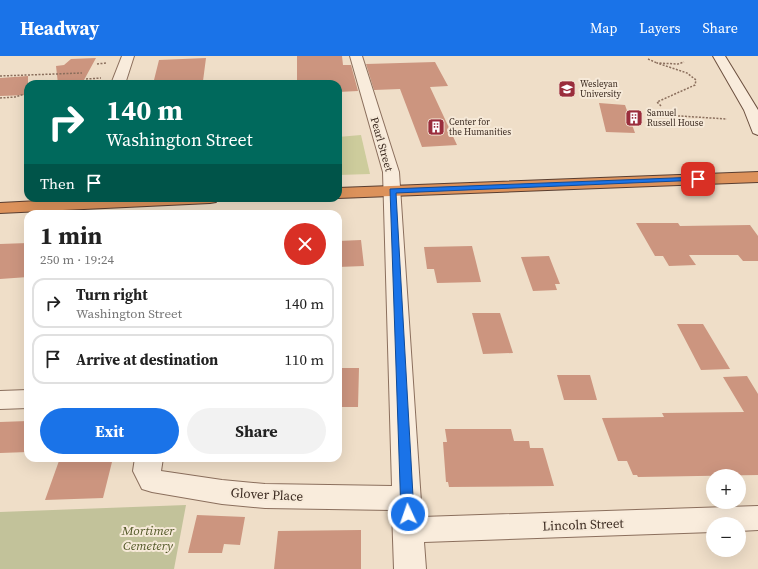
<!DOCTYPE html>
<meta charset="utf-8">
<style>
body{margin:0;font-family:"Source Serif 4",serif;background:#f2f2f2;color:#222;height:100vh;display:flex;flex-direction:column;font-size:15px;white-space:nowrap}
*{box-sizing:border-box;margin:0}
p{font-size:13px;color:#767676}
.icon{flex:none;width:22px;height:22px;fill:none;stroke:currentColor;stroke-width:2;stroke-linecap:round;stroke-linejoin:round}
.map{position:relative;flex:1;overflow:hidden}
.drawer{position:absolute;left:24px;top:154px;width:318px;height:252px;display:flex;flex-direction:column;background:#fff;border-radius:12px;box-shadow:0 4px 16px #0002}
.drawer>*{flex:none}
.hud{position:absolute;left:24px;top:24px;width:318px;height:122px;border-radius:12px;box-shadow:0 4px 16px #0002;background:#00695c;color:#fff;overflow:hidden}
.tools{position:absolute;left:706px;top:413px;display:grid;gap:8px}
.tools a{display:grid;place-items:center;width:40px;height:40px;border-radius:50%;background:#fff;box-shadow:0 4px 16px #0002;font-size:20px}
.pin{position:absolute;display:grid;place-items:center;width:34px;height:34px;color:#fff;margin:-17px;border-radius:8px;box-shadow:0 2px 6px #0006}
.me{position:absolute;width:44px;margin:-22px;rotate:357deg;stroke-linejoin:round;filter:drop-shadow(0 0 3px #0008)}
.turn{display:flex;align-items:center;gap:14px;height:84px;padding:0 16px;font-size:18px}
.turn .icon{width:52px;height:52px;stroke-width:2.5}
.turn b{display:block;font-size:28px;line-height:34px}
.then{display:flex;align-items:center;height:38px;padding:0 16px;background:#0003;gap:8px;font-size:15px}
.round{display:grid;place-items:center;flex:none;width:42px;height:42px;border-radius:21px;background:#f2f2f2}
.head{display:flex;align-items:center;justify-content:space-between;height:68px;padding:0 16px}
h1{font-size:24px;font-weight:700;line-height:30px}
.cta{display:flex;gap:8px;margin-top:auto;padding:8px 16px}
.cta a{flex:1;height:46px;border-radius:24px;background:#1a73e8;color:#fff;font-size:16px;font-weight:700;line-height:46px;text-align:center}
.cta a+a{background:#f2f2f2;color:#222}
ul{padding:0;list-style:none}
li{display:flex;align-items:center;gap:12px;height:50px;margin:0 8px 6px;padding:0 8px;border:2px solid #e0e0e0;border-radius:12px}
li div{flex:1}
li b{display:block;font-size:15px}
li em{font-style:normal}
header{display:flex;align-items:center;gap:24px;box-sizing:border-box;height:56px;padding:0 20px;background:#1a73e8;color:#fff}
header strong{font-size:19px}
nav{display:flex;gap:22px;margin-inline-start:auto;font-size:14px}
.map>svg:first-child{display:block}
.green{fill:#cdcc9c}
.cemetery{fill:#c2c29a}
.building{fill:#cc957f}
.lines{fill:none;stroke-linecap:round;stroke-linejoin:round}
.street-casing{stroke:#8b6f5d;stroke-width:2}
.secondary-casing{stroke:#6d5140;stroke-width:2}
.highway-casing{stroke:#593e31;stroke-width:2}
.path{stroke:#8b6f5d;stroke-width:1.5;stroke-dasharray:2 1.5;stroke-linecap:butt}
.street{fill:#f9ecdc;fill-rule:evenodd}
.secondary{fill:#f9ecdc;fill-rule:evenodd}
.highway{fill:#dc925b;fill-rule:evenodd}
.route{fill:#1a73e8;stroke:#114b97}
.labels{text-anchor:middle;stroke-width:4;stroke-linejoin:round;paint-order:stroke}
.far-poi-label{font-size:9px;fill:#3b2a20;stroke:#f6e9d8;text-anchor:start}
.street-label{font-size:11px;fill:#3b2a20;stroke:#f6e9d8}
.near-street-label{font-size:13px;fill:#3b2a20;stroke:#f6e9d8}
.near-park-label{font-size:13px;font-style:italic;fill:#525827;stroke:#f6e9d8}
</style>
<header>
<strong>Headway</strong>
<nav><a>Map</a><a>Layers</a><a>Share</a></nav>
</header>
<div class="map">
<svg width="758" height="513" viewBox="0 0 758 513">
<rect width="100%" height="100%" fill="#efdec8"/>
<path class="green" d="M 361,79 L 370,118 L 338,119 L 338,81 Z"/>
<path class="cemetery" d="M 186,449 L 174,513 L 0,513 L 0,456 Z"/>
<path class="building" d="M 297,0 L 342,0 L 343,9 L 351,9 L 358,35 L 338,36 L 338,27 L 297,28 Z
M 96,2 L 84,24 L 80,24 L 79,28 L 58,28 L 56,10 L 64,9 L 71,3 Z
M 206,2 L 203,25 L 199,25 L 198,28 L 153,28 L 159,4 Z
M 435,6 L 448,30 L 430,31 L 457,89 L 422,91 L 400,33 L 374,34 L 366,8 Z
M 28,20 L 28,39 L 0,40 L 0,22 Z
M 599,47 L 625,49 L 635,77 L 606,76 Z
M 636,167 L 678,167 L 680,170 L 750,169 L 758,180 L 758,205 L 743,205 L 738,199 L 689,199 L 696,209 L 669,210 L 663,200 L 655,200 Z
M 361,184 L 364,210 L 338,211 L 338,185 Z
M 28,187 L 28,221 L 0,223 L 0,188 Z
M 472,190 L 481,226 L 437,227 L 434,213 L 427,213 L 424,191 Z
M 549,200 L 560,228 L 555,228 L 557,234 L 533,235 L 521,201 Z
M 472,257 L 500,257 L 513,297 L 483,298 Z
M 677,268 L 703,268 L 730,313 L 701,314 Z
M 338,312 L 359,312 L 358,351 L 338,351 Z
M 557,319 L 590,319 L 597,344 L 564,344 Z
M 747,320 L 758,338 L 758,419 L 638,421 L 637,419 L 633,419 L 627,405 L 618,405 L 602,362 L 664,361 L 662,357 L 744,356 L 723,321 Z
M 28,365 L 28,396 L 0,397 L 0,366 Z
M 445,373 L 511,373 L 514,385 L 529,385 L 530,392 L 543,392 L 554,430 L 449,431 L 448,426 L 446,426 L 443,386 L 447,386 Z
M 60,402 L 113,402 L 103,442 L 45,444 Z
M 197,459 L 245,461 L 240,489 L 224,488 L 222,497 L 188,497 Z
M 361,474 L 361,513 L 274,513 L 278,475 Z"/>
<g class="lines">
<g class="street-casing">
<path id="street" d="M 122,0 L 134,0 L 125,28 L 111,28 Z
M 350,0 L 362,0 L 399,116 L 422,461 L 758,450 L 758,474 L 739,475 L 739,468 L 713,468 L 713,476 L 424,486 L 426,513 L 394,513 L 392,454 L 265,452 L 222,448 L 152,436 L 142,433 L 133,415 L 135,402 L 163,402 L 161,415 L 222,424 L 265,428 L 392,430 L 383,116 Z
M 28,334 L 28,352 L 0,353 L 0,335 Z"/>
</g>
<g class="secondary-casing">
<path id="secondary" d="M 713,0 L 725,0 L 758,54 L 758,79 L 753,77 L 744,54 Z"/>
</g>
<g class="highway-casing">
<path id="highway" d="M 758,116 L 758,126 L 338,142 L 337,142 L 338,132 Z
M 97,142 L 219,142 L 216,146 L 210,147 L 0,157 L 0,147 Z"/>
</g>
<path class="path" d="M 648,3 L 657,7
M 97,8 L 106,7
M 0,20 L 82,17
M 86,23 L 101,22
M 0,42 L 15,41 L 28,37
M 661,50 L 657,46 L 695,29 L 696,24 L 687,17 L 657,7 L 678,8 L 684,6
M 664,59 L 727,63"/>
<use href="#street" class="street"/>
<use href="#secondary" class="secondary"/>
<use href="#highway" class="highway"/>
</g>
<path class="route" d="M 698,121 L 702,123 L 701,124 L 396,137 L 414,458 L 412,462 L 408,463 L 403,462 L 401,458 L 390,133 Z"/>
<defs>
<g id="university-square" transform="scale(0.9)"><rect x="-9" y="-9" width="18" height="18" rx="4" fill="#9a2d3c" stroke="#f6e9d8"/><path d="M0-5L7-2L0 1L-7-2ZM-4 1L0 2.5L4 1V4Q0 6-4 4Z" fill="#fff"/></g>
<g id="building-square" transform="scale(0.9)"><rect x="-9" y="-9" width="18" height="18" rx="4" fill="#9a2d3c" stroke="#f6e9d8"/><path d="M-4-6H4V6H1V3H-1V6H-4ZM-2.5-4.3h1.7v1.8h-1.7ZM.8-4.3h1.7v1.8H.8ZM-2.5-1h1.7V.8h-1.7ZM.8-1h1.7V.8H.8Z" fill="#fff"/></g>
</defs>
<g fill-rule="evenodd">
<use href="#university-square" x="567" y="33"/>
<use href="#building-square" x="634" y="62"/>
<use href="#building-square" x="436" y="71"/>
</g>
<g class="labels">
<g class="far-poi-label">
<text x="580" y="31">Wesleyan<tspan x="580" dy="10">University</tspan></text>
<text x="647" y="60">Samuel<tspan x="647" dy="10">Russell House</tspan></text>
<text x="449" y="69">Center for<tspan x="449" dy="10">the Humanities</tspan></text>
</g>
<g class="street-label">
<text transform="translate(382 88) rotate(74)" y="4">Pearl Street</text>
</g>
<g class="near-street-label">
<text transform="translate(267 438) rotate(3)" y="5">Glover Place</text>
<text transform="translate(583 468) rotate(-2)" y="5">Lincoln Street</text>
</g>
<g class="near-park-label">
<text x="148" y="479">Mortimer<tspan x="148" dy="15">Cemetery</tspan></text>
</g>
</g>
</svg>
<div class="tools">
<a>+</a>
<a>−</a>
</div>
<div class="pin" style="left:698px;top:123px;background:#d93025"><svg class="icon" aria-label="arrive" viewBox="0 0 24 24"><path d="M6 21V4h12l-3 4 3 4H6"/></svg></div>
<svg class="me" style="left:408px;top:458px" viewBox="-20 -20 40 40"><circle r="17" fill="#1a73e8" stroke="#fff" stroke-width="3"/><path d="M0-11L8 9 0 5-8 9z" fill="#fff"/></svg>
<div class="hud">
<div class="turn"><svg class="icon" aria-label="right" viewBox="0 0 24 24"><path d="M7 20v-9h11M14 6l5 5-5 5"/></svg><div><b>140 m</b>Washington Street</div></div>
<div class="then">Then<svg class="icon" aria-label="arrive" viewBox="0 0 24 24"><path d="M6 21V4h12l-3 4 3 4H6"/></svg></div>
</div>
<section class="drawer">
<div class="head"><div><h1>1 min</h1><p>250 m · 19:24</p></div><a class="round" style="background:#d93025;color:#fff"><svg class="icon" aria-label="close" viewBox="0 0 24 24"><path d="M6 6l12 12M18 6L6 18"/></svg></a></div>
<ul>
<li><svg class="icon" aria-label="right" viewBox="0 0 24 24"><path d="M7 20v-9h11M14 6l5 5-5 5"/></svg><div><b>Turn right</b><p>Washington Street</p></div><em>140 m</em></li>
<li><svg class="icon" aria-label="arrive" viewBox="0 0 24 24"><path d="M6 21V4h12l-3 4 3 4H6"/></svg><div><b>Arrive at destination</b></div><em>110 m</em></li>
</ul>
<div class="cta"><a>Exit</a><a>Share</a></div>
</section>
</div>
